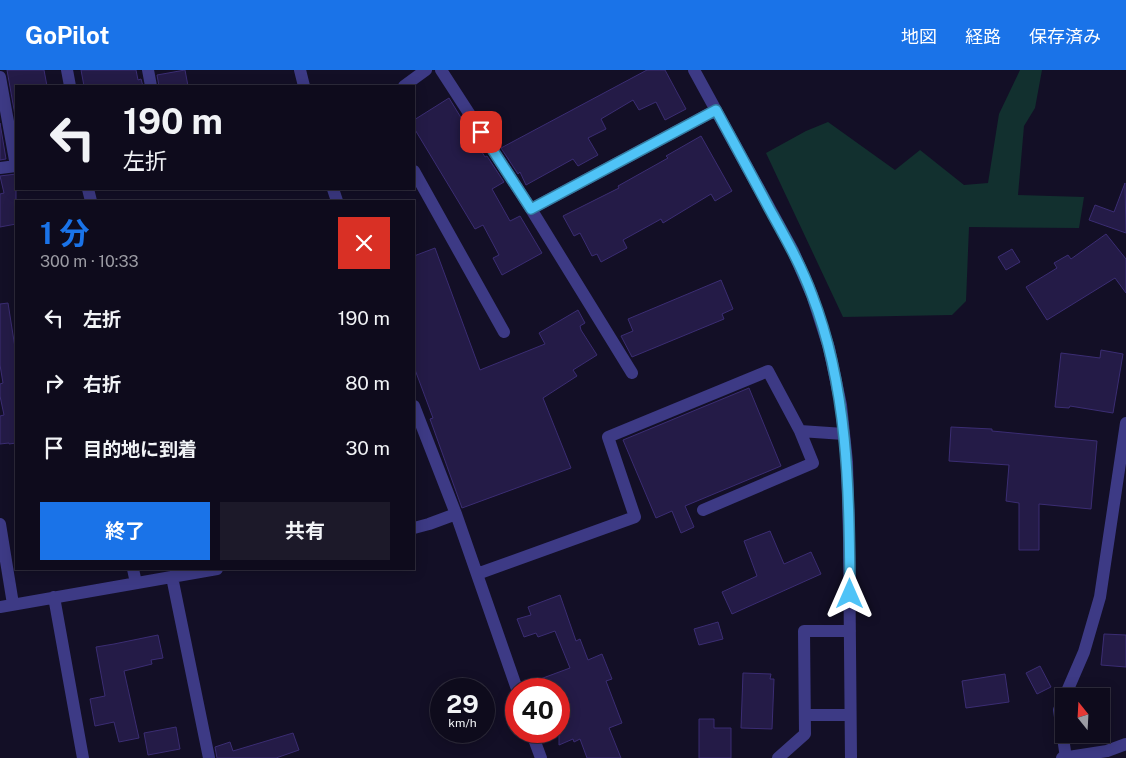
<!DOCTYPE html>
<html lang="ja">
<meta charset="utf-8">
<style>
body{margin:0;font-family:"Public Sans","Noto Sans JP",sans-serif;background:#1c1929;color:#f1f3f6;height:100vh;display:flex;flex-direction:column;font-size:19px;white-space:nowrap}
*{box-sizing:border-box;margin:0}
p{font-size:16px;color:#9b9ba3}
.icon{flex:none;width:28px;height:28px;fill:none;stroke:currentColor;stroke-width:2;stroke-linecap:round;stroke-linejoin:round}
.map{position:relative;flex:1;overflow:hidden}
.sheet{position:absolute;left:15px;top:130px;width:400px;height:370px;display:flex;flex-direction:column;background:#0e0b1c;border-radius:0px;box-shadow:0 2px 12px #0003,0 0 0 1px #2e2b3b}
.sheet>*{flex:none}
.hud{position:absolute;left:15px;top:15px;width:400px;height:105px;border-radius:0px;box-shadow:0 2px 12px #0003,0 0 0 1px #2e2b3b;background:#0e0b1c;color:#f1f3f6;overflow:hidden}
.needle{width:32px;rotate:342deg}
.tools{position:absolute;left:1055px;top:618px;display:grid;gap:10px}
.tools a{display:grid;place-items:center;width:55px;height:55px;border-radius:0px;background:#0e0b1c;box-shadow:0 2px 12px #0003,0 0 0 1px #2e2b3b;font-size:25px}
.speed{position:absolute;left:430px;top:608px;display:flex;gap:10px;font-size:25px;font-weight:700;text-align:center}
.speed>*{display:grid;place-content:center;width:65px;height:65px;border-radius:50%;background:#0e0b1c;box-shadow:0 2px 12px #0003,0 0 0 1px #2e2b3b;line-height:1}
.speed small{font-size:12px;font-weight:400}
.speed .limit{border:8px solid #d22;background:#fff;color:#111}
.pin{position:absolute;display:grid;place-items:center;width:42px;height:42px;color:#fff;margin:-21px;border-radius:10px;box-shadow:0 2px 8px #0006}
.me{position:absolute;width:55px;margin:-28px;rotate:0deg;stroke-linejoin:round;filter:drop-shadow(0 0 4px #0008)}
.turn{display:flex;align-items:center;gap:18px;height:105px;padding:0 25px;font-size:22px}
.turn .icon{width:65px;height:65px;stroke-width:2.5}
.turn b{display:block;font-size:35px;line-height:42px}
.round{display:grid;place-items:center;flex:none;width:52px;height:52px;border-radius:0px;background:#1c1929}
.overview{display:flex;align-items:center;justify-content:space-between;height:85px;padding:0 25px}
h1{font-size:30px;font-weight:700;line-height:38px;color:#1a73e8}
.action{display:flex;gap:10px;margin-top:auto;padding:10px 25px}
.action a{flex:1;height:58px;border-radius:0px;background:#1a73e8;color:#fff;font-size:20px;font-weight:700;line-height:58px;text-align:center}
.action a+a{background:#1c1929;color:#f1f3f6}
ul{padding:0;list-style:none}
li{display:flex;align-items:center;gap:15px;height:65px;padding:0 25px}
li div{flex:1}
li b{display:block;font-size:19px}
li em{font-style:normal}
header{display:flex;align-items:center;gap:30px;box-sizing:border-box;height:70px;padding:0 25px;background:#1a73e8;color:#fff}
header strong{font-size:24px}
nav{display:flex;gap:28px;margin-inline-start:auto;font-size:18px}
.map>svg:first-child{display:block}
.green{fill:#12302f}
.building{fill:#241b47;stroke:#3b2d73}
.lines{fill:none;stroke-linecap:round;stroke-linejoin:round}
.minor{stroke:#3d3a85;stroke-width:12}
.route-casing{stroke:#337fa1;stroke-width:12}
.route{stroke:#4fc3f7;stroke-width:9}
</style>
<header>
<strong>GoPilot</strong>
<nav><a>地図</a><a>経路</a><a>保存済み</a></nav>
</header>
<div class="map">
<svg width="1126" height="688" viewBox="0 0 1126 688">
<rect width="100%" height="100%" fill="#130f26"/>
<path class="green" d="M 1020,0 L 1042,0 L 1035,38 L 1024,56 L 1018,125 L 1084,127 L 1079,158 L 969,157 L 966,231 L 952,245 L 843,247 L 766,83 L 806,61 L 828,52 L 895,100 L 920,80 L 964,115 L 988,113 L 999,44 Z"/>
<path class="building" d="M 7,0 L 44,0 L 47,16 L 16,16 L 16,51 Z
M 81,0 L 136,0 L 138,10 L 141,9 L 143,16 L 84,16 Z
M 185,0 L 188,16 L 159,16 L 157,5 Z
M 647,0 L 665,0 L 686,39 L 665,50 L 656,32 L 639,40 L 633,30 L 601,49 L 606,59 L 588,68 L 598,85 L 578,96 L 573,89 L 526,115 L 520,102 L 518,104 L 501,78 Z
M 449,28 L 485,87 L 487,86 L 504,112 L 492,119 L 510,151 L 520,146 L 542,183 L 502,205 L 493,188 L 499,185 L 483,155 L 475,159 L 414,58 L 414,50 Z
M 0,53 L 6,89 L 0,90 Z
M 701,66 L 732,121 L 715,131 L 711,124 L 663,153 L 661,149 L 623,170 L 627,178 L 601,192 L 597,184 L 592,186 L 580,163 L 574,166 L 563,146 L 619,118 L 618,116 L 668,88 L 666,86 Z
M 16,104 L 16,154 L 0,157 L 0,124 L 4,123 L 0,106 Z
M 1125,113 L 1126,163 L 1089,150 L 1095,135 L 1114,142 Z
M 1106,164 L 1126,189 L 1126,223 L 1115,208 L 1047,250 L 1026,217 L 1057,198 L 1054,193 L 1068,185 L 1071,189 Z
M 435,178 L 480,300 L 545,274 L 539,263 L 578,240 L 585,253 L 580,256 L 581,260 L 597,285 L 573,300 L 577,306 L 543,328 L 571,398 L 462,438 L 430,349 L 433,348 L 414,297 L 414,186 Z
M 1012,179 L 1020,192 L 1006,200 L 998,187 Z
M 721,210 L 733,239 L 722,244 L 724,249 L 632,287 L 621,266 L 633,261 L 628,249 Z
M 8,233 L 16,284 L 16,373 L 9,374 L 9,373 L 0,374 L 0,346 L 4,345 L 0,326 L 0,314 L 3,313 L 0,295 L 0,234 Z
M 1101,280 L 1123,284 L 1113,343 L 1070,336 L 1069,338 L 1055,337 L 1061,283 L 1100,288 Z
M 749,318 L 781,396 L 685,436 L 694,457 L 681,463 L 672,441 L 656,448 L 623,370 Z
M 951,357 L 992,359 L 992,361 L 1097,371 L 1091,439 L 1039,434 L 1039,480 L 1019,480 L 1019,433 L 1006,431 L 1009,395 L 949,391 Z
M 770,461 L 784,494 L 811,482 L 821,504 L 732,544 L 722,522 L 757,506 L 744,471 Z
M 560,525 L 576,571 L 580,569 L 588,590 L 602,584 L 612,609 L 606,611 L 622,653 L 609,658 L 621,688 L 587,688 L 580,669 L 574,672 L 573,669 L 559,675 L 559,619 L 525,619 L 524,615 L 570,598 L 555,561 L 538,567 L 536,563 L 524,567 L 517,549 L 531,545 L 528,537 Z
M 718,552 L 723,569 L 699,575 L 694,559 Z
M 1104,564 L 1126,565 L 1126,597 L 1101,595 Z
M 158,565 L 163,588 L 151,590 L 152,594 L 124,601 L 139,668 L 119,672 L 114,652 L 95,656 L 90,629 L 105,626 L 96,577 L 114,574 Z
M 1040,596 L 1051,617 L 1037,624 L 1026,603 Z
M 743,603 L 771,604 L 770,609 L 774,609 L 772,659 L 741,658 Z
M 1005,604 L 1009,632 L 966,638 L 962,611 Z
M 699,649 L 714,649 L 714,658 L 731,658 L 731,688 L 699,688 Z
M 176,657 L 180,679 L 148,685 L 144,663 Z
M 293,663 L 299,680 L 276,688 L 217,688 L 215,677 L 230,672 L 233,681 Z"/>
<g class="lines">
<path class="minor" d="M 67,0 L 70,16
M 148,0 L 151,16
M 300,0 L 304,16
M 441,0 L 531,139 L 632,303
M 694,0 L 793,181 L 812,225 L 829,278 L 841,335 L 847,392 L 849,468 L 851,688
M 0,7 L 16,96 L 0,98
M 404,16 L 426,0
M 414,101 L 504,262
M 88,119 L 91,131
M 333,119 L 337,131
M 531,139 L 716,40
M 414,336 L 456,444 L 517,619
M 703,440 L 813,393 L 800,361
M 0,454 L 13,534
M 414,458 L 429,454 L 456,444
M 133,499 L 136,513
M 477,504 L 635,447 L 608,367 L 768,301 L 800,361 L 844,364
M 172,507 L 209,688
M 54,527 L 83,688
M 0,537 L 217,499
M 1065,626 L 1084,582 L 1100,527 L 1126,353
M 1064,629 L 1059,640 L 1066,688
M 805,645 L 850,645
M 531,661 L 541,688
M 778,688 L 805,664 L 804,561 L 850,561
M 1062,688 L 1107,681 L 1126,674"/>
</g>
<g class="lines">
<g class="route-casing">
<path id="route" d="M 481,62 L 531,139 L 716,40 C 734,73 752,106 770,140 C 785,167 801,195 812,225 C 849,320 849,423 850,524"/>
</g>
<use href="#route" class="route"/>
</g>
</svg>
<div class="tools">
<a><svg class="needle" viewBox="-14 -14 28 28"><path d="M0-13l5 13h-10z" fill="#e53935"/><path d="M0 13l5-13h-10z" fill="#9b9ba3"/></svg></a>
</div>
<div class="speed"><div>29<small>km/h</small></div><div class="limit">40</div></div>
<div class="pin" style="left:481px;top:62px;background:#d93025"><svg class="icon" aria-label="arrive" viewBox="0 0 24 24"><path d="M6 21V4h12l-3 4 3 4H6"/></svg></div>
<svg class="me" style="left:850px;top:524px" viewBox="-20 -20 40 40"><path d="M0-17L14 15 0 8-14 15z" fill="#4fc3f7" stroke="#fff" stroke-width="4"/></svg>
<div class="hud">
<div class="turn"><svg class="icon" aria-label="left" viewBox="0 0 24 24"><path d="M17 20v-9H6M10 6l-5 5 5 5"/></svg><div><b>190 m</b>左折</div></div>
</div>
<section class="sheet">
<div class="overview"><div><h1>1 分</h1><p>300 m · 10:33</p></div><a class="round" style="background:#d93025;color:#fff"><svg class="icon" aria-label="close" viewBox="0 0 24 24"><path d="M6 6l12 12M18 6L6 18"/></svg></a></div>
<ul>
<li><svg class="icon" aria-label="left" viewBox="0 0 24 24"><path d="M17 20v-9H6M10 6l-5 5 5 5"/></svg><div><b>左折</b></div><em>190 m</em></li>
<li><svg class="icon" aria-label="right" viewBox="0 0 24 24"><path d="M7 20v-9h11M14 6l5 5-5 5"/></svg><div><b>右折</b></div><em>80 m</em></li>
<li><svg class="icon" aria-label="arrive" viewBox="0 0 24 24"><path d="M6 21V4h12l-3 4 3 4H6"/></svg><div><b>目的地に到着</b></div><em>30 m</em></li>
</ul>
<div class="action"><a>終了</a><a>共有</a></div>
</section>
</div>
